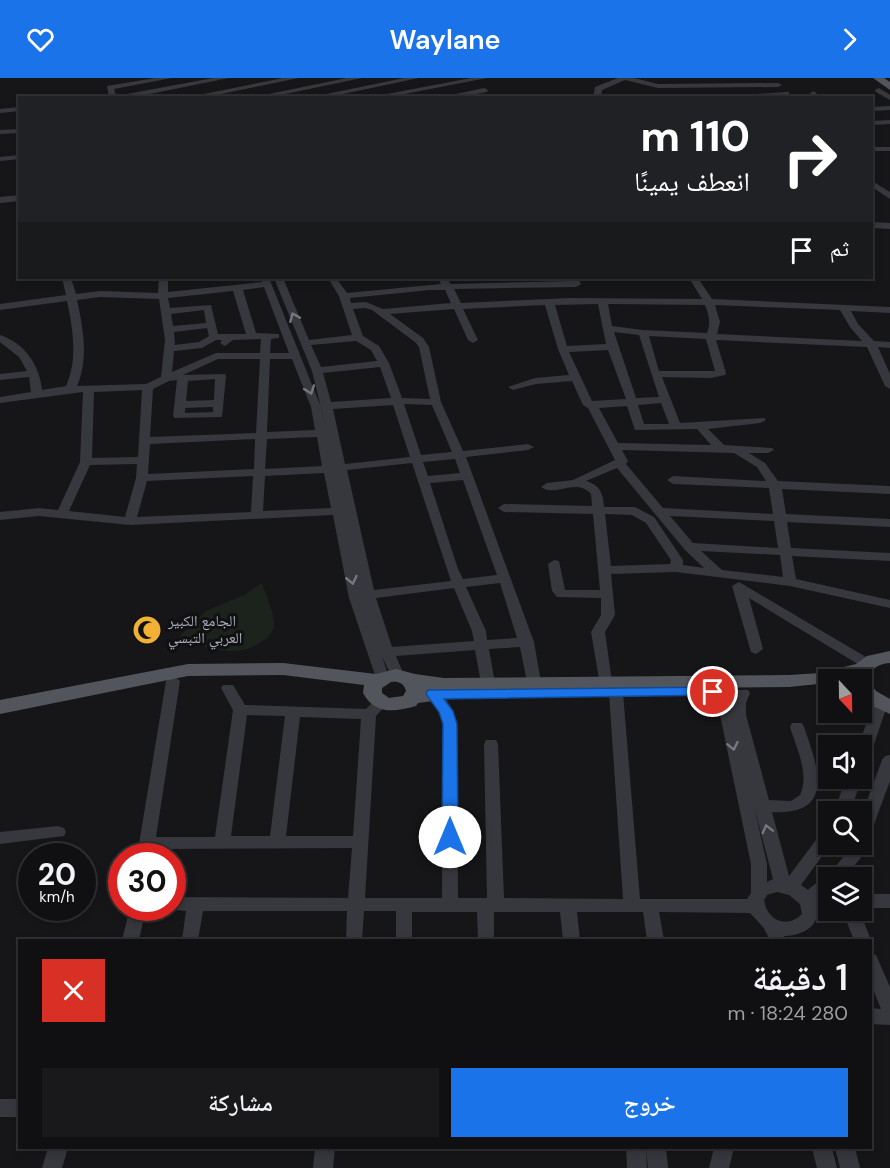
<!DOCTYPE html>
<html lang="ar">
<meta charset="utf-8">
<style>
body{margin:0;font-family:"DM Sans","Noto Naskh Arabic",sans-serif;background:#19191b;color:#f1f3f6;direction:rtl;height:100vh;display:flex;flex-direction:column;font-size:22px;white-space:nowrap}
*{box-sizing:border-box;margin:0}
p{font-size:20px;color:#9c9d9f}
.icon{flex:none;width:33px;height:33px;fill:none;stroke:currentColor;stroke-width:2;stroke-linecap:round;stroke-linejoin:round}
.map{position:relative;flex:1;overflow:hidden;direction:ltr}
.side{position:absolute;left:18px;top:861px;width:854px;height:210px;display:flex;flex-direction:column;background:#101012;border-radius:0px;box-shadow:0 3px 9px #0003,0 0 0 2px #303032;direction:rtl}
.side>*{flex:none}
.hud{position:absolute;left:18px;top:18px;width:855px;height:183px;border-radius:0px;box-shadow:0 3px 9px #0003,0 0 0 2px #303032;direction:rtl;background:#202124;color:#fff;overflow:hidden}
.needle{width:39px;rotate:158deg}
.fabs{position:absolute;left:818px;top:591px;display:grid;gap:12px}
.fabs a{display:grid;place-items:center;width:54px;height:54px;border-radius:0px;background:#101012;box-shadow:0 3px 9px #0003,0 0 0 2px #303032;font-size:30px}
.speed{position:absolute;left:18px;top:765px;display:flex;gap:12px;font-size:30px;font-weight:700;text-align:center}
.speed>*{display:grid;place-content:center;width:78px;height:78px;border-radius:50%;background:#101012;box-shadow:0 3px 9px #0003,0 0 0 2px #303032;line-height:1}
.speed small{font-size:15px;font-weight:400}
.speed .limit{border:9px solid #d22;background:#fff;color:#111}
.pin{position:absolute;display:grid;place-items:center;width:51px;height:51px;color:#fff;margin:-26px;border:3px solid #fff;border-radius:50%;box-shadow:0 2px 6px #0007}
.me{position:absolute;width:66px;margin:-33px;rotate:0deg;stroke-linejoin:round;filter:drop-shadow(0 0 4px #0008)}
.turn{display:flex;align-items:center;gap:21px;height:126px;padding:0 24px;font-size:27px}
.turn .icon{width:78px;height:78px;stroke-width:2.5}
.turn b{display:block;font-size:42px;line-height:51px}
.then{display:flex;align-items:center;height:57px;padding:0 24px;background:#0003;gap:12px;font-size:22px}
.round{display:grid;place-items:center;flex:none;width:63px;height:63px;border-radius:0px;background:#19191b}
.headline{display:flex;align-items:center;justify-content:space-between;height:102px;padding:0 24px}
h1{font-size:36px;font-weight:600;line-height:45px}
.button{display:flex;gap:12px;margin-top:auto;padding:12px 24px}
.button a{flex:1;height:69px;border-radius:0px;background:#1a73e8;color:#fff;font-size:24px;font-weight:600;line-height:69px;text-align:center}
.button a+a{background:#19191b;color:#f1f3f6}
header{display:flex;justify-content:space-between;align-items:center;height:78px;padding:0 24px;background:#1a73e8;color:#fff;font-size:27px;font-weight:600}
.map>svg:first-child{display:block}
.green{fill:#1c231d}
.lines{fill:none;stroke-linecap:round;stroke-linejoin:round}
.minor{fill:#37383d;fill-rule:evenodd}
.major{fill:#53555c;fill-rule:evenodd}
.oneway{stroke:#757881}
.route{fill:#1a73e8;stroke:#114b97;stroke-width:1.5}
.labels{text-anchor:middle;stroke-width:6;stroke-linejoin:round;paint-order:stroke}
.poi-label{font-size:15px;fill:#a8adb8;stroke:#111113;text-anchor:start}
</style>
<header><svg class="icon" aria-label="forward" viewBox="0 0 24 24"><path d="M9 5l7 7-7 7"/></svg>Waylane<svg class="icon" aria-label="heart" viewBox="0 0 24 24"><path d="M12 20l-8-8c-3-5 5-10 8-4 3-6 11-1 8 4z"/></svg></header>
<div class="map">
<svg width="890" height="1090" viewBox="0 0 890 1090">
<rect width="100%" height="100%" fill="#161618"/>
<path class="green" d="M 262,505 C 265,516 274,533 274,546 C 274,554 268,560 261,564 C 235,582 206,569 179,559 L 206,533 L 244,517 Z"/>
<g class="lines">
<path class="minor" d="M 155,0 L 172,0 L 114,11 L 116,18 L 213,0 L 229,0 L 130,20 L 109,20 L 107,8 Z
M 283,0 L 299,0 L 202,20 L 184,20 Z
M 347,0 L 362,0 L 266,20 L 249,20 Z
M 404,0 L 419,0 L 324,20 L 307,20 Z
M 471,0 L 487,0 L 384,20 L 366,20 Z
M 618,0 L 634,0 L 658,6 L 778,5 L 782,7 L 778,9 L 658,10 L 625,2 L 602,12 L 601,20 L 593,20 L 595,9 Z
M 484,10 L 488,12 L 487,14 L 455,20 L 437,20 Z
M 879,10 L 890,17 L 890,22 L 876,14 L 875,12 Z
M 814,13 L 821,20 L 814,20 L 810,15 Z
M 786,14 L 789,14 L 789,18 L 699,20 Z
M 890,28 L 890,32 L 872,33 L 872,29 Z
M 20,29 L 20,33 L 0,35 L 0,31 Z
M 890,42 L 890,46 L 872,47 L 872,43 Z
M 20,51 L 20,55 L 0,56 L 0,52 Z
M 872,69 L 890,69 L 890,73 L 872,73 Z
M 20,77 L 20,81 L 0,83 L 0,79 Z
M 872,103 L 890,114 L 890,121 L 872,109 Z
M 20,117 L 20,123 L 0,125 L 0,119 Z
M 872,144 L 890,145 L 890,151 L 872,150 Z
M 62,200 L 71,200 L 76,216 L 100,213 L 158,215 L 159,200 L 168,200 L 168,214 L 262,204 L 261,200 L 269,200 L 321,329 L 327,354 L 312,293 L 274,200 L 283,200 L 309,262 L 352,257 L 339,218 L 328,200 L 336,200 L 347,215 L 441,206 L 438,200 L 446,200 L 451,206 L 570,203 L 570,200 L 578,200 L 581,206 L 576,209 L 454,211 L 461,225 L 571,220 L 702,221 L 689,200 L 698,200 L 712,221 L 890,229 L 890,235 L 851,233 L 858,246 L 874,263 L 890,264 L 890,270 L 878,269 L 890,296 L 890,311 L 885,308 L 867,269 L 716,262 L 726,295 L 725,297 L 711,300 L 662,299 L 680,345 L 764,340 L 766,342 L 760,345 L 708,351 L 724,367 L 772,370 L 774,372 L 768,375 L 749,375 L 765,385 L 778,403 L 890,408 L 890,416 L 782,411 L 786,436 L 890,441 L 890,449 L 787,444 L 791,470 L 890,475 L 890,483 L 792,478 L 796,501 L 890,522 L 890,530 L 790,508 L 676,494 L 611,496 L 615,537 L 605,554 L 612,604 L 610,607 L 600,607 L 591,554 L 601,537 L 601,520 L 557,519 L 552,513 L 548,486 L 554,482 L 559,483 L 565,512 L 600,512 L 593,436 L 504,434 L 498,430 L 504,426 L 592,428 L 591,416 C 576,399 555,420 541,409 L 547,405 L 573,402 L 615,382 L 588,330 L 583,327 L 572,303 L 536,306 L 513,312 L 508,309 L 535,300 L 569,297 L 558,271 L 545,227 L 463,231 L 478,262 L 473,265 L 468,262 L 454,231 L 390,236 L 423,260 L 429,269 L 441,324 L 463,373 L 528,366 L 534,369 L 528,372 L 466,379 L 534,564 L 541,604 L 534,609 L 527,604 L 520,569 L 489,571 L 495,605 L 488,610 L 481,605 L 475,572 L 396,578 L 404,597 L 397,602 L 392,600 L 382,578 L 389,600 L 387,603 L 377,603 L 349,520 L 333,437 L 130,447 L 39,438 L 0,442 L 0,434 L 39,430 L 58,432 L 80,384 L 83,314 L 0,325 L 0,319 L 31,314 L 29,299 L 0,302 L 0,296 L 27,293 L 19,279 L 0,264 L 0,257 C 25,265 40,288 42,312 L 66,308 C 78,282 73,251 67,223 L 0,232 L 0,226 L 66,217 ZM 264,209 L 289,275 L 270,275 L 271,261 L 279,260 L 279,256 L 256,255 L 243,212 ZM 430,212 L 445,212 L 451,225 L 383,231 L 366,224 L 351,225 L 350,220 ZM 233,213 L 246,256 L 218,256 L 211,227 L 170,230 L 168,220 ZM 100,219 L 159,221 L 165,262 L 161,299 L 146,306 L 77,308 C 89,281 83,249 77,222 ZM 598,226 L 606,266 L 567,268 L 555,227 ZM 608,226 L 705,227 C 709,236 711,245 707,255 L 643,252 L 612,248 ZM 715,227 L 840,232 L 850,249 L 862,263 L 717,256 L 720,244 ZM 365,230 L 372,232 L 415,264 L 419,269 L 430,321 L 402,320 L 389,285 L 379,268 L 363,258 L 353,231 ZM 204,232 L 206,245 L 173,248 L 171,236 ZM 207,250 L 209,258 L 199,264 L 175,267 L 174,254 ZM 614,254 L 639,257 L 659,319 L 636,320 ZM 649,258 L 706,261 L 715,293 L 659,293 ZM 261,261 L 260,275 L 216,275 L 172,294 L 174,273 L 202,270 L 216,262 L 222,262 L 220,265 L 225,268 L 233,262 ZM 356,263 L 371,272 L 377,283 L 321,289 L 311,267 ZM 608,272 L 626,321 L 592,323 L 569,274 ZM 218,281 L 260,281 L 256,355 L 150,359 L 153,311 L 169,303 L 177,302 L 173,338 L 175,340 L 222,339 L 226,298 L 225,296 L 183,297 ZM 270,281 L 292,281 L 311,329 L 315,352 L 267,354 ZM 380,289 L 391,320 L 331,324 L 323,295 ZM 215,301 L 214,322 L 186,323 L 188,303 ZM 142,312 L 138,379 L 92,380 L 94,314 ZM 661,325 L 669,346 L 644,346 L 638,327 ZM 404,326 L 432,327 L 452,374 L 421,377 ZM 393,327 L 410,379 L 345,386 L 333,331 ZM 627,328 L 635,352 L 697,351 L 711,367 L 618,365 L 599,330 ZM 213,329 L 213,334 L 185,335 L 185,330 ZM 317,359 L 322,388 L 265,391 L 267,361 ZM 255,361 L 254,391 L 148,396 L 150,366 ZM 622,372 L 734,375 L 757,389 L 766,403 L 673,398 L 667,402 L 673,406 L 769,410 L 773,436 L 663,430 L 626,386 L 628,383 ZM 455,381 L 460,395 L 428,398 L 423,384 ZM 412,385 L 451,503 L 374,512 L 347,392 ZM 137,386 L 136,400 L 125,439 L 69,433 L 90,387 ZM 617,390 L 685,472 L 704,490 L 683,487 L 683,482 L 654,439 L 635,429 L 604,429 C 603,415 600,407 586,403 ZM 324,395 L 331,430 L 263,433 L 265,398 ZM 253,398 L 251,434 L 137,439 L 147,403 ZM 463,402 L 497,497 L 463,501 L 458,491 L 430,405 ZM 605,436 L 632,437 L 646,445 L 671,482 L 670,486 L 611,488 ZM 670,438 L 774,443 L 778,470 L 693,465 ZM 701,473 L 780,477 L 783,499 L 722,492 ZM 500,505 L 517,560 L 487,562 L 486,553 L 466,509 ZM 454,510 L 472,553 L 474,563 L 392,569 L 376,520 Z
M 739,504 L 871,582 L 873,585 L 866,590 L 861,588 L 749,520 L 763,571 L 756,576 L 751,574 L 732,508 Z
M 173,598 L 180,603 L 156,759 L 215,759 L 233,632 L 221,610 L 223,607 L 233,607 L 245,627 L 366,631 L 376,621 L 386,621 L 388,625 L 376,638 L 365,820 L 442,820 L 443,647 L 439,634 L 426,616 L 433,611 C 447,615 454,635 457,647 L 458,820 L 487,820 L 484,666 L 486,662 L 496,662 L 498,666 L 504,820 L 623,821 L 609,615 L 616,610 L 623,615 L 640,821 L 747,821 L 751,815 L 751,786 L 720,637 L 706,614 L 708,611 L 718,611 L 732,633 L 732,625 L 738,612 L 748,612 L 750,615 L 746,625 L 746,637 L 769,722 L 791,723 L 800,717 C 810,696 796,669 790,649 L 792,645 L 802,645 L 804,649 C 818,689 836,738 772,734 L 789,798 L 822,754 L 828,752 L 828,766 L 831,766 L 801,807 L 808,812 C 823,799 843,786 850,766 L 861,766 L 861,739 L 882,682 L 885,678 L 890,677 L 890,703 L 869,760 L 860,781 L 843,800 L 828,800 L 828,814 L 823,819 L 828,818 L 828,832 L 818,832 C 818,850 800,858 784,858 L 786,862 L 770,862 L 763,849 L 750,835 L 659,834 L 664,862 L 647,862 L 643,834 L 577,834 L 580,862 L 563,862 L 560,834 L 494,834 L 494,862 L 478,862 L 477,834 L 412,834 L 412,862 L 396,862 L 396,833 L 364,833 L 362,862 L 346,862 L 347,833 L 203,833 L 198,862 L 182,862 L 186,833 L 166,831 L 172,830 L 172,819 L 348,820 L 352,770 L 154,771 L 153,778 L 137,778 L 166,603 ZM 247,637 L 285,638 L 270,758 L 231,758 ZM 300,639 L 361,641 L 353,758 L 286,758 ZM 754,728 L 773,801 L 767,804 L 767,786 ZM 777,814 L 789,817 L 800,826 L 802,836 C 787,851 767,843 764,822 L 767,817 Z
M 881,620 L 886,621 L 888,625 L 869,681 L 866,685 L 861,686 L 861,668 L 858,668 L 874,625 L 876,621 Z
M 861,699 L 862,700 L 850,734 L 834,734 L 846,700 Z
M 58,748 L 64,750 L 66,754 L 64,758 L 0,766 L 0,754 Z
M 861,816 L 890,816 L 890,830 L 861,830 Z
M 130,830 L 146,830 L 139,862 L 122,862 Z
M 842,832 L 859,832 L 871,862 L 870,863 L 854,862 Z
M 870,875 L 876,877 L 890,909 L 890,947 L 870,946 L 870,930 L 881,931 L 870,904 Z
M 0,1021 L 20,1021 L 20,1039 L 0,1039 Z
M 48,1070 L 68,1070 L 62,1090 L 42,1090 Z
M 315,1070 L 335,1070 L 333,1090 L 313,1090 Z
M 626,1070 L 646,1070 L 647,1090 L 627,1090 Z
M 646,1070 L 666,1070 L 668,1090 L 648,1090 Z
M 714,1070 L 734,1070 L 729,1090 L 709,1090 Z
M 812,1070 L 832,1070 L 837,1090 L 817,1090 Z
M 835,1070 L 855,1070 L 860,1090 L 840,1090 Z"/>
<path class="major" d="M 873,0 L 884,0 L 890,4 L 890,12 Z
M 890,573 L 890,585 C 877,586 872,590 868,602 L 876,613 L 890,621 L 890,636 L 862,623 L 861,602 L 828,602 L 828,605 L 789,609 L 456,612 L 458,615 L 455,620 L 418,625 L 416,628 C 394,634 375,637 363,615 L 364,607 L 283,597 L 188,598 L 0,636 L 0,622 L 188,586 L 283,585 L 376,596 L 396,591 L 415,596 L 444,600 L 789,597 L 820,595 L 856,586 L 867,578 ZM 391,604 C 398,603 404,605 406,613 L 403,618 L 389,620 L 382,615 L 382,610 Z"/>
</g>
<defs><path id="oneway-chevron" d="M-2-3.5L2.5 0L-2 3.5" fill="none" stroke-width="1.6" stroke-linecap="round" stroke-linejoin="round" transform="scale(1.5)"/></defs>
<g class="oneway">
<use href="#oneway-chevron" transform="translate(294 239) rotate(-113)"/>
<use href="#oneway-chevron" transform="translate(310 312) rotate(70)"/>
<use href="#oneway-chevron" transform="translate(352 502) rotate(77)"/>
<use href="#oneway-chevron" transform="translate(733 668) rotate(78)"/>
<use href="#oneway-chevron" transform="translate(767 751) rotate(-104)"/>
</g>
<path class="route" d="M 713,609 L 721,614 L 719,617 L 444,621 L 453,633 L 457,646 L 458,759 L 456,764 L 450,766 L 444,764 L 442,759 L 443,646 L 439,634 L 426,616 L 428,612 Z"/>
<defs>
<g id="mosque-disc" transform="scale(1.5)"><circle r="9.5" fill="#f2b134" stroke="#111113"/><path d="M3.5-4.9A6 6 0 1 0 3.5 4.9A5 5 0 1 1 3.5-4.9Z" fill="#111"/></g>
</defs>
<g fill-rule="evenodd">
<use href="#mosque-disc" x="147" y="552"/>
</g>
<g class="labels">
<g class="poi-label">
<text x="168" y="548">الجامع الكبير<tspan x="168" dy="17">العربي التبسي</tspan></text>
</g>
</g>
</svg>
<div class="fabs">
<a><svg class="needle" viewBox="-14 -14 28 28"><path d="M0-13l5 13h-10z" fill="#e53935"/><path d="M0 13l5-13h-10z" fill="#9c9d9f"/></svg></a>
<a><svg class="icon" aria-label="sound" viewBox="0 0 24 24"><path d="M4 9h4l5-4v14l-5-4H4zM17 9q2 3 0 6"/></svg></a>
<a><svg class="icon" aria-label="search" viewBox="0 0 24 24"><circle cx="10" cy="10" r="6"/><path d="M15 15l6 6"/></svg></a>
<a><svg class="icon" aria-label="layers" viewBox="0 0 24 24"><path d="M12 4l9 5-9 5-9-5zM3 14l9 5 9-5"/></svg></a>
</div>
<div class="speed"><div>20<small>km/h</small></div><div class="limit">30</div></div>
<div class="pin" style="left:713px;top:614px;background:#d93025"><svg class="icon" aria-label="arrive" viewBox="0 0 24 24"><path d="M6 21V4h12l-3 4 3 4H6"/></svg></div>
<svg class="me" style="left:450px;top:759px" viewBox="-20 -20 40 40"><circle r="19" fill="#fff"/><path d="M0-13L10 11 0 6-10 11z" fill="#1a73e8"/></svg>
<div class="hud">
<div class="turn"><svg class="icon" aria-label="right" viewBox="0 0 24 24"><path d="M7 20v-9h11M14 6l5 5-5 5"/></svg><div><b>110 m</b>انعطف يمينًا</div></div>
<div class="then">ثم<svg class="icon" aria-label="arrive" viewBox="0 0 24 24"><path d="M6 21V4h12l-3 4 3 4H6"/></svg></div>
</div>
<section class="side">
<div class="headline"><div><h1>1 دقيقة</h1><p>280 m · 18:24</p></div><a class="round" style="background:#d93025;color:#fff"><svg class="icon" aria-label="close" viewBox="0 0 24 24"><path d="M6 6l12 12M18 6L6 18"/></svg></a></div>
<div class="button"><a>خروج</a><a>مشاركة</a></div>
</section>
</div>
